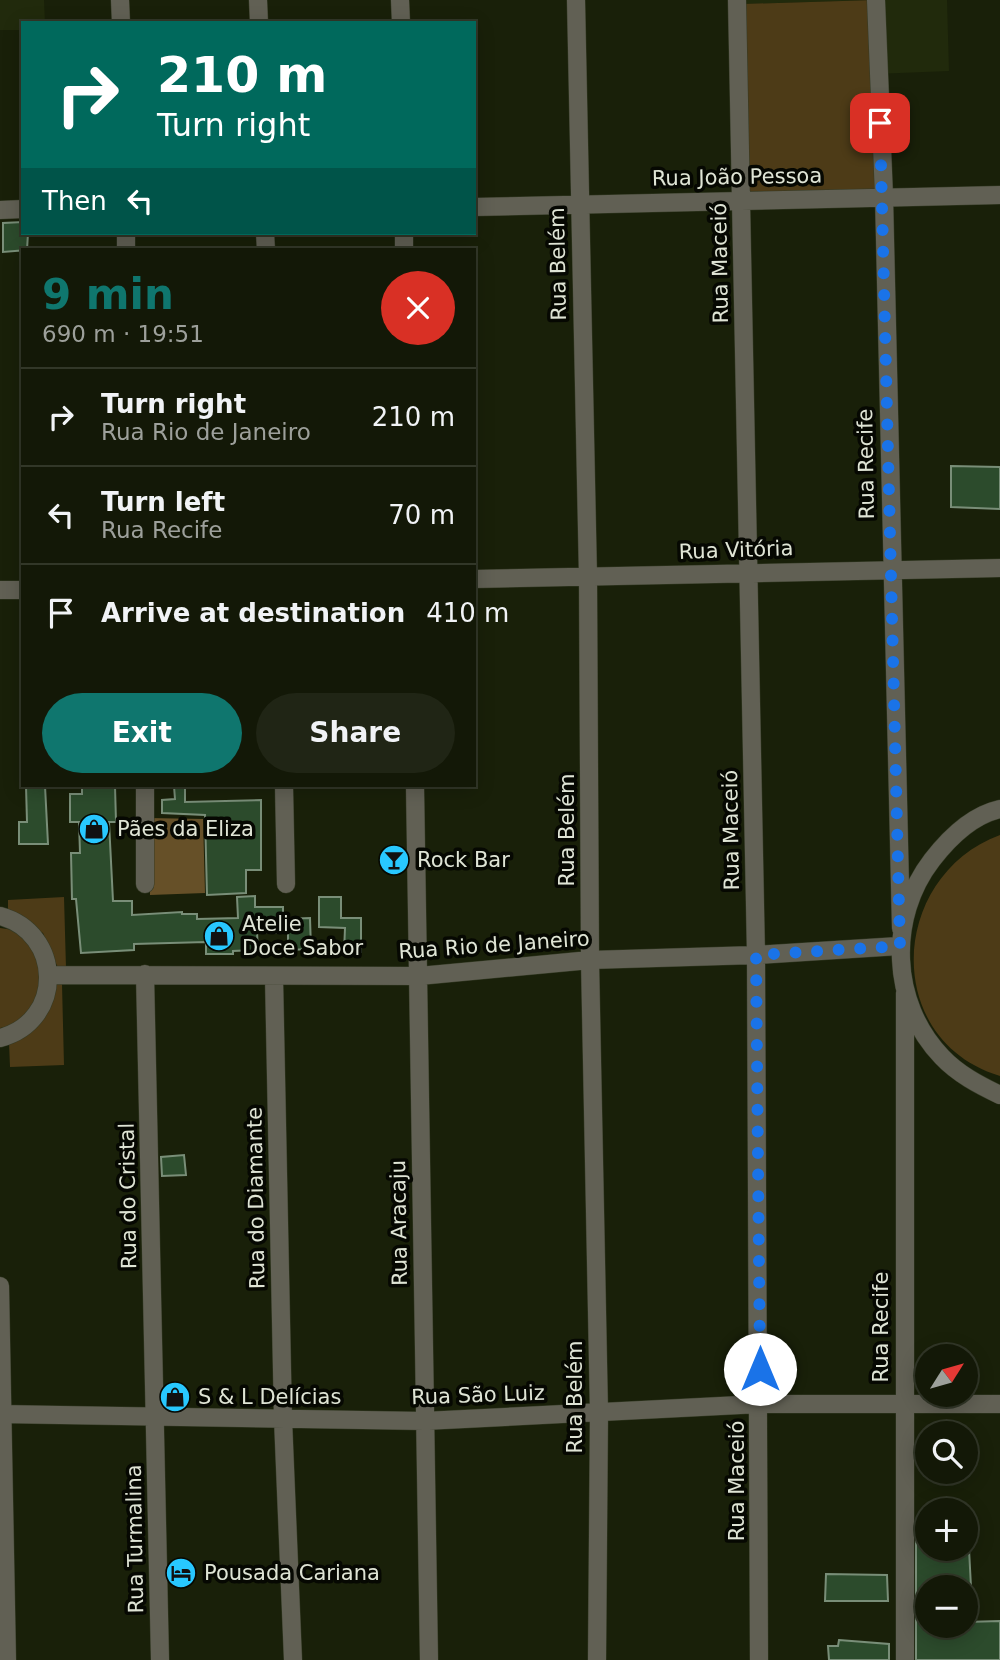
<!DOCTYPE html>
<meta charset="utf-8">
<style>
body{margin:0;font-family:"DejaVu Sans",sans-serif;background:#202515;color:#f1f3f6;height:100vh;display:flex;flex-direction:column;font-size:26px;white-space:nowrap}
*{box-sizing:border-box;margin:0}
p{font-size:23px;color:#9da09b}
.icon{flex:none;width:38px;height:38px;fill:none;stroke:currentColor;stroke-width:2;stroke-linecap:round;stroke-linejoin:round}
.map{position:relative;flex:1;overflow:hidden}
.sheet{position:absolute;left:21px;top:248px;width:455px;height:539px;display:flex;flex-direction:column;background:#131807;border-radius:0px;box-shadow:0 4px 18px #0003,0 0 0 2px #323728}
.sheet>*{flex:none}
.banner{position:absolute;left:21px;top:21px;width:455px;height:214px;border-radius:0px;box-shadow:0 4px 18px #0003,0 0 0 2px #323728;background:#00695c;color:#fff;overflow:hidden}
.needle{width:46px;rotate:53deg}
.buttons{position:absolute;left:915px;top:1344px;display:grid;gap:14px}
.buttons a{display:grid;place-items:center;width:63px;height:63px;border-radius:50%;background:#131807;box-shadow:0 4px 18px #0003,0 0 0 2px #323728;font-size:35px}
.pin{position:absolute;display:grid;place-items:center;width:60px;height:60px;color:#fff;margin:-30px;border-radius:14px;box-shadow:0 4px 10px #0006}
.me{position:absolute;width:77px;margin:-38px;rotate:0deg;stroke-linejoin:round;filter:drop-shadow(0 0 5px #0008)}
.turn{display:flex;align-items:center;gap:24px;height:147px;padding:0 21px;font-size:32px}
.turn .icon{width:91px;height:91px;stroke-width:2.5}
.turn b{display:block;font-size:49px;line-height:60px}
.then{display:flex;align-items:center;height:66px;padding:0 21px;background:#0003;gap:14px;font-size:26px}
.round{display:grid;place-items:center;flex:none;width:74px;height:74px;border-radius:37px;background:#202515}
.headline{display:flex;align-items:center;justify-content:space-between;height:119px;padding:0 21px}
h1{font-size:42px;font-weight:800;line-height:52px;color:#0f766e}
.cta{display:flex;gap:14px;margin-top:auto;padding:14px 21px}
.cta a{flex:1;height:80px;border-radius:42px;background:#0f766e;color:#fff;font-size:28px;font-weight:800;line-height:80px;text-align:center}
.cta a+a{background:#202515;color:#f1f3f6}
ul{padding:0;list-style:none}
li{display:flex;align-items:center;gap:21px;height:98px;padding:0 21px;border-top:2px solid #323728}
li div{flex:1}
li b{display:block;font-size:26px}
li em{font-style:normal}
.map>svg:first-child{display:block}
.built{fill:#212a0c}
.green{fill:#4d3b17}
.forest{fill:#665028}
.building{fill:#2c4b2c;stroke:#798e78;stroke-width:2}
.lines{fill:none;stroke-linecap:round;stroke-linejoin:round}
.minor-casing{stroke:#353b26;stroke-width:19}
.minor{stroke:#616054;stroke-width:18}
.route{stroke:#1a73e8;stroke-width:12;stroke-dasharray:0 21.6}
.labels{text-anchor:middle;stroke-width:7;stroke-linejoin:round;paint-order:stroke}
.street-label{font-size:21px;fill:#dfe4d5;stroke:#060802}
.poi-label{font-size:21px;fill:#dfe4d5;stroke:#060802;text-anchor:start}
</style>
<div class="map">
<svg width="1000" height="1660" viewBox="0 0 1000 1660">
<rect width="100%" height="100%" fill="#192009"/>
<path class="built" d="M 0,0 L 44,0 L 45,23 L 23,23 L 23,30 L 0,30 Z
M 742,0 L 947,0 L 949,71 L 875,74 L 873,0 L 742,4 Z"/>
<path class="green" d="M 874,0 L 879,190 L 747,192 L 742,4 Z
M 1000,835 L 1000,1076 C 881,1040 889,876 1000,835 Z
M 64,897 L 66,968 L 58,968 L 43,933 L 8,911 L 8,900 Z
M 0,928 C 40,931 39,967 43,999 L 19,1024 L 0,1028 Z
M 57,984 L 62,984 L 64,1065 L 10,1067 L 9,1042 C 39,1031 50,1014 57,984 Z"/>
<path class="forest" d="M 148,818 L 203,819 L 205,893 L 150,895 Z"/>
<path class="building" d="M 23,222 L 23,233 L 28,233 L 27,250 L 3,252 L 3,223 Z
M 951,466 L 1000,467 L 1000,509 L 951,507 Z
M 26,786 L 45,786 L 48,844 L 19,844 L 19,822 L 27,822 Z
M 82,786 L 115,786 L 116,822 L 109,822 L 113,901 L 132,901 L 132,915 L 182,912 L 182,914 L 197,914 L 197,919 L 238,918 L 237,897 L 255,896 L 255,907 L 283,907 L 283,919 L 310,918 L 311,949 L 288,950 L 288,933 L 257,932 L 258,950 L 233,951 L 233,954 L 206,954 L 206,942 L 134,944 L 134,950 L 81,953 L 76,899 L 72,899 L 71,853 L 80,853 L 79,822 L 70,822 L 70,794 L 82,794 Z
M 174,786 L 185,786 L 185,802 L 261,800 L 261,870 L 246,870 L 246,893 L 207,895 L 205,815 L 162,813 L 162,800 L 175,799 Z
M 319,897 L 341,897 L 341,918 L 361,918 L 361,952 L 344,952 L 345,928 L 319,927 Z
M 184,1155 L 186,1175 L 162,1176 L 161,1157 Z
M 916,1523 L 928,1523 L 928,1549 L 969,1549 L 971,1587 L 928,1587 L 928,1626 L 966,1626 L 966,1622 L 1000,1621 L 1000,1660 L 916,1660 Z
M 826,1574 L 887,1575 L 888,1601 L 825,1601 Z
M 839,1640 L 889,1644 L 889,1660 L 829,1660 L 828,1646 L 838,1646 Z"/>
<g class="lines">
<g class="minor-casing">
<path id="minor" d="M 120,0 L 121,23
M 258,0 L 259,23
M 400,0 L 401,23
M 576,0 L 588,577 L 590,960 L 599,1412 L 597,1660
M 737,0 L 756,955 L 759,1660
M 876,0 L 884,196 L 901,928
M 474,207 L 1000,195
M 0,210 L 23,209
M 126,233 L 126,250
M 265,233 L 266,250
M 404,233 L 404,250
M 474,579 L 1000,568
M 0,590 L 23,590
M 284,786 L 286,884
M 415,786 L 429,1660
M 1000,809 C 973,815 949,838 932,860 C 888,917 890,1003 942,1057 C 958,1074 979,1085 1000,1095
M 145,884 L 145,786
M 0,916 C 63,933 65,1021 0,1038
M 145,974 L 160,1660
M 50,975 L 419,976 L 590,960 L 756,955 L 899,946
M 274,977 L 283,1419 L 293,1660
M 905,993 L 905,1660
M 0,1286 L 7,1660
M 0,1414 L 424,1421 L 760,1404 L 1000,1404"/>
</g>
<use href="#minor" class="minor"/>
</g>
<g class="lines">
<path class="route" d="M 760,1369 L 756,955 L 900,946 L 880,123"/>
</g>
<defs>
<g id="shop-disc" transform="scale(1.575)"><circle r="9.5" fill="#28c8ff" stroke="#060802"/><path d="M-5-2.5h2.3a2.7 3.5 0 0 1 5.4 0H5L5.5 6h-11ZM-1.5-2.5h3a1.5 2.3 0 0 0-3 0Z" fill="#111"/></g>
<g id="bar-disc" transform="scale(1.575)"><circle r="9.5" fill="#28c8ff" stroke="#060802"/><path d="M-6-5H6L.8 .8V4.5H3.5V6h-7V4.5H-.8V.8Z" fill="#111"/></g>
<g id="hotel-disc" transform="scale(1.575)"><circle r="9.5" fill="#28c8ff" stroke="#060802"/><path d="M-6-4.5h1.5V1H6V5H4.5V3h-9V5H-6ZM-4 0a1.8 1.8 0 1 1 3.6 0ZM.5 0V-2.5h3Q6-2.5 6 0Z" fill="#111"/></g>
</defs>
<g fill-rule="evenodd">
<use href="#shop-disc" x="94" y="829"/>
<use href="#bar-disc" x="394" y="860"/>
<use href="#shop-disc" x="219" y="936"/>
<use href="#shop-disc" x="175" y="1397"/>
<use href="#hotel-disc" x="181" y="1573"/>
</g>
<g class="labels">
<g class="street-label">
<text transform="translate(737 177) rotate(-1)" y="7">Rua João Pessoa</text>
<text transform="translate(720 263) rotate(-91)" y="7">Rua Maceió</text>
<text transform="translate(558 264) rotate(-91)" y="7">Rua Belém</text>
<text transform="translate(866 464) rotate(-91)" y="7">Rua Recife</text>
<text transform="translate(736 550) rotate(-2)" y="7">Rua Vitória</text>
<text transform="translate(567 830) rotate(-90)" y="7">Rua Belém</text>
<text transform="translate(731 830) rotate(-91)" y="7">Rua Maceió</text>
<text transform="translate(494 945) rotate(-4)" y="7">Rua Rio de Janeiro</text>
<text transform="translate(128 1196) rotate(-91)" y="7">Rua do Cristal</text>
<text transform="translate(256 1198) rotate(-91)" y="7">Rua do Diamante</text>
<text transform="translate(399 1223) rotate(-91)" y="7">Rua Aracaju</text>
<text transform="translate(881 1327) rotate(-90)" y="7">Rua Recife</text>
<text transform="translate(478 1395) rotate(-2)" y="7">Rua São Luiz</text>
<text transform="translate(575 1397) rotate(-90)" y="7">Rua Belém</text>
<text transform="translate(737 1481) rotate(-90)" y="7">Rua Maceió</text>
<text transform="translate(135 1539) rotate(-91)" y="7">Rua Turmalina</text>
</g>
<g class="poi-label">
<text x="117" y="836">Pães da Eliza</text>
<text x="417" y="867">Rock Bar</text>
<text x="242" y="931">Atelie<tspan x="242" dy="24">Doce Sabor</tspan></text>
<text x="198" y="1404">S &amp; L Delícias</text>
<text x="204" y="1580">Pousada Cariana</text>
</g>
</g>
</svg>
<div class="buttons">
<a><svg class="needle" viewBox="-14 -14 28 28"><path d="M0-13l5 13h-10z" fill="#e53935"/><path d="M0 13l5-13h-10z" fill="#9da09b"/></svg></a>
<a><svg class="icon" aria-label="search" viewBox="0 0 24 24"><circle cx="10" cy="10" r="6"/><path d="M15 15l6 6"/></svg></a>
<a>+</a>
<a>−</a>
</div>
<div class="pin" style="left:880px;top:123px;background:#d93025"><svg class="icon" aria-label="arrive" viewBox="0 0 24 24"><path d="M6 21V4h12l-3 4 3 4H6"/></svg></div>
<svg class="me" style="left:760px;top:1369px" viewBox="-20 -20 40 40"><circle r="19" fill="#fff"/><path d="M0-13L10 11 0 6-10 11z" fill="#1a73e8"/></svg>
<div class="banner">
<div class="turn"><svg class="icon" aria-label="right" viewBox="0 0 24 24"><path d="M7 20v-9h11M14 6l5 5-5 5"/></svg><div><b>210 m</b>Turn right</div></div>
<div class="then">Then<svg class="icon" aria-label="left" viewBox="0 0 24 24"><path d="M17 20v-9H6M10 6l-5 5 5 5"/></svg></div>
</div>
<section class="sheet">
<div class="headline"><div><h1>9 min</h1><p>690 m · 19:51</p></div><a class="round" style="background:#d93025;color:#fff"><svg class="icon" aria-label="close" viewBox="0 0 24 24"><path d="M6 6l12 12M18 6L6 18"/></svg></a></div>
<ul>
<li><svg class="icon" aria-label="right" viewBox="0 0 24 24"><path d="M7 20v-9h11M14 6l5 5-5 5"/></svg><div><b>Turn right</b><p>Rua Rio de Janeiro</p></div><em>210 m</em></li>
<li><svg class="icon" aria-label="left" viewBox="0 0 24 24"><path d="M17 20v-9H6M10 6l-5 5 5 5"/></svg><div><b>Turn left</b><p>Rua Recife</p></div><em>70 m</em></li>
<li><svg class="icon" aria-label="arrive" viewBox="0 0 24 24"><path d="M6 21V4h12l-3 4 3 4H6"/></svg><div><b>Arrive at destination</b></div><em>410 m</em></li>
</ul>
<div class="cta"><a>Exit</a><a>Share</a></div>
</section>
</div>
